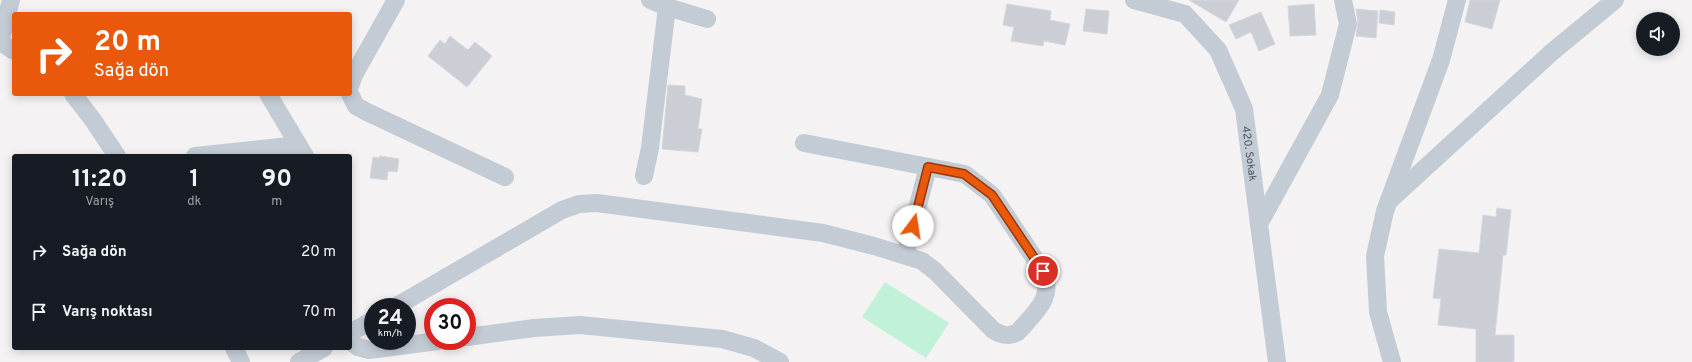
<!DOCTYPE html>
<html lang="tr">
<meta charset="utf-8">
<style>
body{margin:0;font-family:Overpass,sans-serif;background:#20242c;color:#f1f3f6;height:100vh;display:flex;flex-direction:column;font-size:15px;white-space:nowrap}
*{box-sizing:border-box;margin:0}
p{font-size:13px;color:#9ea1a6}
.icon{flex:none;width:22px;height:22px;fill:none;stroke:currentColor;stroke-width:2;stroke-linecap:round;stroke-linejoin:round}
.map{position:relative;flex:1;overflow:hidden}
.side{position:absolute;left:12px;top:154px;width:340px;height:196px;display:flex;flex-direction:column;background:#171b24;border-radius:4px;box-shadow:0 2px 10px #0003}
.side>*{flex:none}
.top-card{position:absolute;left:12px;top:12px;width:340px;height:84px;border-radius:4px;box-shadow:0 2px 10px #0003;background:#ea580c;color:#fff;overflow:hidden}
.buttons{position:absolute;left:1636px;top:12px;display:grid;gap:8px}
.buttons a{display:grid;place-items:center;width:44px;height:44px;border-radius:50%;background:#171b24;box-shadow:0 2px 10px #0003;font-size:20px}
.speed{position:absolute;left:364px;top:298px;display:flex;gap:8px;font-size:20px;font-weight:700;text-align:center}
.speed>*{display:grid;place-content:center;width:52px;height:52px;border-radius:50%;background:#171b24;box-shadow:0 2px 10px #0003;line-height:1}
.speed small{font-size:10px;font-weight:400}
.speed .limit{border:6px solid #d22;background:#fff;color:#111}
.pin{position:absolute;display:grid;place-items:center;width:34px;height:34px;color:#fff;margin:-17px;border:2px solid #fff;border-radius:50%;box-shadow:0 1px 4px #0007}
.me{position:absolute;width:44px;margin:-22px;rotate:14deg;stroke-linejoin:round;filter:drop-shadow(0 0 3px #0008)}
.turn{display:flex;align-items:center;gap:14px;height:84px;padding:0 16px;font-size:18px}
.turn .icon{width:52px;height:52px;stroke-width:2.5}
.turn b{display:block;font-size:28px;line-height:34px}
.eta{display:flex;justify-content:space-evenly;align-items:center;height:68px;text-align:center}
.eta b{font-size:24px;font-weight:700;line-height:28px}
ul{padding:0;list-style:none}
li{display:flex;align-items:center;gap:12px;height:60px;padding:0 16px}
li div{flex:1}
li b{display:block;font-size:15px}
li em{font-style:normal}
.map>svg:first-child{display:block}
.green{fill:#c1f2d9}
.building{fill:#ccced5;stroke:#d6d7de}
.lines{fill:none;stroke-linecap:round;stroke-linejoin:round}
.minor{stroke:#c3cbd4;stroke-width:18}
.route-casing{stroke:#983908;stroke-width:10}
.route{stroke:#ea580c;stroke-width:7}
.labels{text-anchor:middle;stroke-width:4;stroke-linejoin:round;paint-order:stroke}
.street-label{font-size:11px;fill:#495361;stroke:#fff}
</style>
<div class="map">
<svg width="1692" height="362" viewBox="0 0 1692 362">
<rect width="100%" height="100%" fill="#f4f2f2"/>
<path class="green" d="M 885,282 L 949,323 L 926,358 L 862,317 Z"/>
<path class="building" d="M 1189,0 L 1239,0 L 1226,22 Z
M 1470,0 L 1500,0 L 1492,29 L 1465,22 Z
M 1007,4 L 1051,11 L 1050,20 L 1070,24 L 1065,45 L 1044,41 L 1043,46 L 1011,41 L 1014,27 L 1003,25 Z
M 1314,4 L 1316,35 L 1290,36 L 1288,6 Z
M 1086,9 L 1109,11 L 1107,34 L 1083,31 Z
M 1356,9 L 1378,11 L 1376,38 L 1356,36 L 1358,22 Z
M 1380,10 L 1395,12 L 1394,25 L 1379,23 Z
M 1261,12 L 1275,44 L 1259,51 L 1251,32 L 1236,39 L 1229,25 Z
M 450,36 L 468,50 L 475,42 L 492,56 L 467,87 L 428,56 L 440,40 L 445,44 Z
M 668,85 L 685,86 L 685,95 L 702,99 L 698,129 L 702,129 L 698,152 L 662,149 Z
M 380,156 L 399,159 L 397,172 L 388,171 L 387,180 L 370,178 L 373,157 L 379,158 Z
M 1497,208 L 1511,210 L 1506,255 L 1503,255 L 1495,335 L 1514,335 L 1514,362 L 1476,362 L 1476,329 L 1438,325 L 1441,299 L 1433,298 L 1439,249 L 1479,253 L 1483,215 L 1496,217 Z"/>
<g class="lines">
<g class="minor">
<path d="M 11,0 L 0,42 L 14,51"/>
<path d="M 650,0 L 667,7 L 707,19"/>
<path id="s1" d="M 1134,0 L 1185,14 L 1218,50 L 1244,109 L 1277,362"/>
<path d="M 350,86 L 355,73 L 396,0"/>
<path d="M 73,94 L 93,120 L 117,156"/>
<path d="M 268,94 L 305,156"/>
<path d="M 350,94 L 356,106 L 367,112 L 505,177"/>
<path d="M 195,156 L 298,145"/>
<path d="M 644,176 L 650,148 L 667,7"/>
<path d="M 1391,199 L 1552,52 L 1615,0"/>
<path d="M 1259,224 L 1330,95 L 1348,24 L 1343,0"/>
<path d="M 905,255 L 928,167"/>
<path d="M 395,307 L 562,210 L 579,204 L 597,203 L 823,233 L 874,246 L 922,261 L 935,271 L 993,330 C 1002,336 1009,337 1018,332 C 1034,313 1055,298 1043,271 L 992,195 L 965,174 L 804,143"/>
<path d="M 350,333 L 373,320"/>
<path d="M 467,337 L 534,328 L 580,325 L 722,339 L 754,348 L 780,362"/>
<path d="M 350,341 L 358,347 L 369,350 L 438,341"/>
<path d="M 234,348 L 241,362"/>
<path d="M 299,362 L 324,348"/>
<path d="M 1392,362 L 1378,312 L 1375,256 L 1385,211 L 1441,60 L 1457,0"/>
</g>
</g>
<g class="lines">
<g class="route-casing">
<path id="route" d="M 913,226 L 928,167 L 964,174 L 992,195 L 1043,271"/>
</g>
<use href="#route" class="route"/>
</g>
<g class="labels">
<g class="street-label">
<text dy="4" stroke="none"><textPath href="#s1" startOffset="211">420. Sokak</textPath></text>
</g>
</g>
</svg>
<div class="buttons">
<a><svg class="icon" aria-label="sound" viewBox="0 0 24 24"><path d="M4 9h4l5-4v14l-5-4H4zM17 9q2 3 0 6"/></svg></a>
</div>
<div class="speed"><div>24<small>km/h</small></div><div class="limit">30</div></div>
<div class="pin" style="left:1043px;top:271px;background:#d93025"><svg class="icon" aria-label="arrive" viewBox="0 0 24 24"><path d="M6 21V4h12l-3 4 3 4H6"/></svg></div>
<svg class="me" style="left:913px;top:226px" viewBox="-20 -20 40 40"><circle r="19" fill="#fff"/><path d="M0-13L10 11 0 6-10 11z" fill="#ea580c"/></svg>
<div class="top-card">
<div class="turn"><svg class="icon" aria-label="right" viewBox="0 0 24 24"><path d="M7 20v-9h11M14 6l5 5-5 5"/></svg><div><b>20 m</b>Sağa dön</div></div>
</div>
<section class="side">
<div class="eta">
<div><b>11:20</b><p>Varış</p></div>
<div><b>1</b><p>dk</p></div>
<div><b>90</b><p>m</p></div>
</div>
<ul>
<li><svg class="icon" aria-label="right" viewBox="0 0 24 24"><path d="M7 20v-9h11M14 6l5 5-5 5"/></svg><div><b>Sağa dön</b></div><em>20 m</em></li>
<li><svg class="icon" aria-label="arrive" viewBox="0 0 24 24"><path d="M6 21V4h12l-3 4 3 4H6"/></svg><div><b>Varış noktası</b></div><em>70 m</em></li>
</ul>
</section>
</div>
